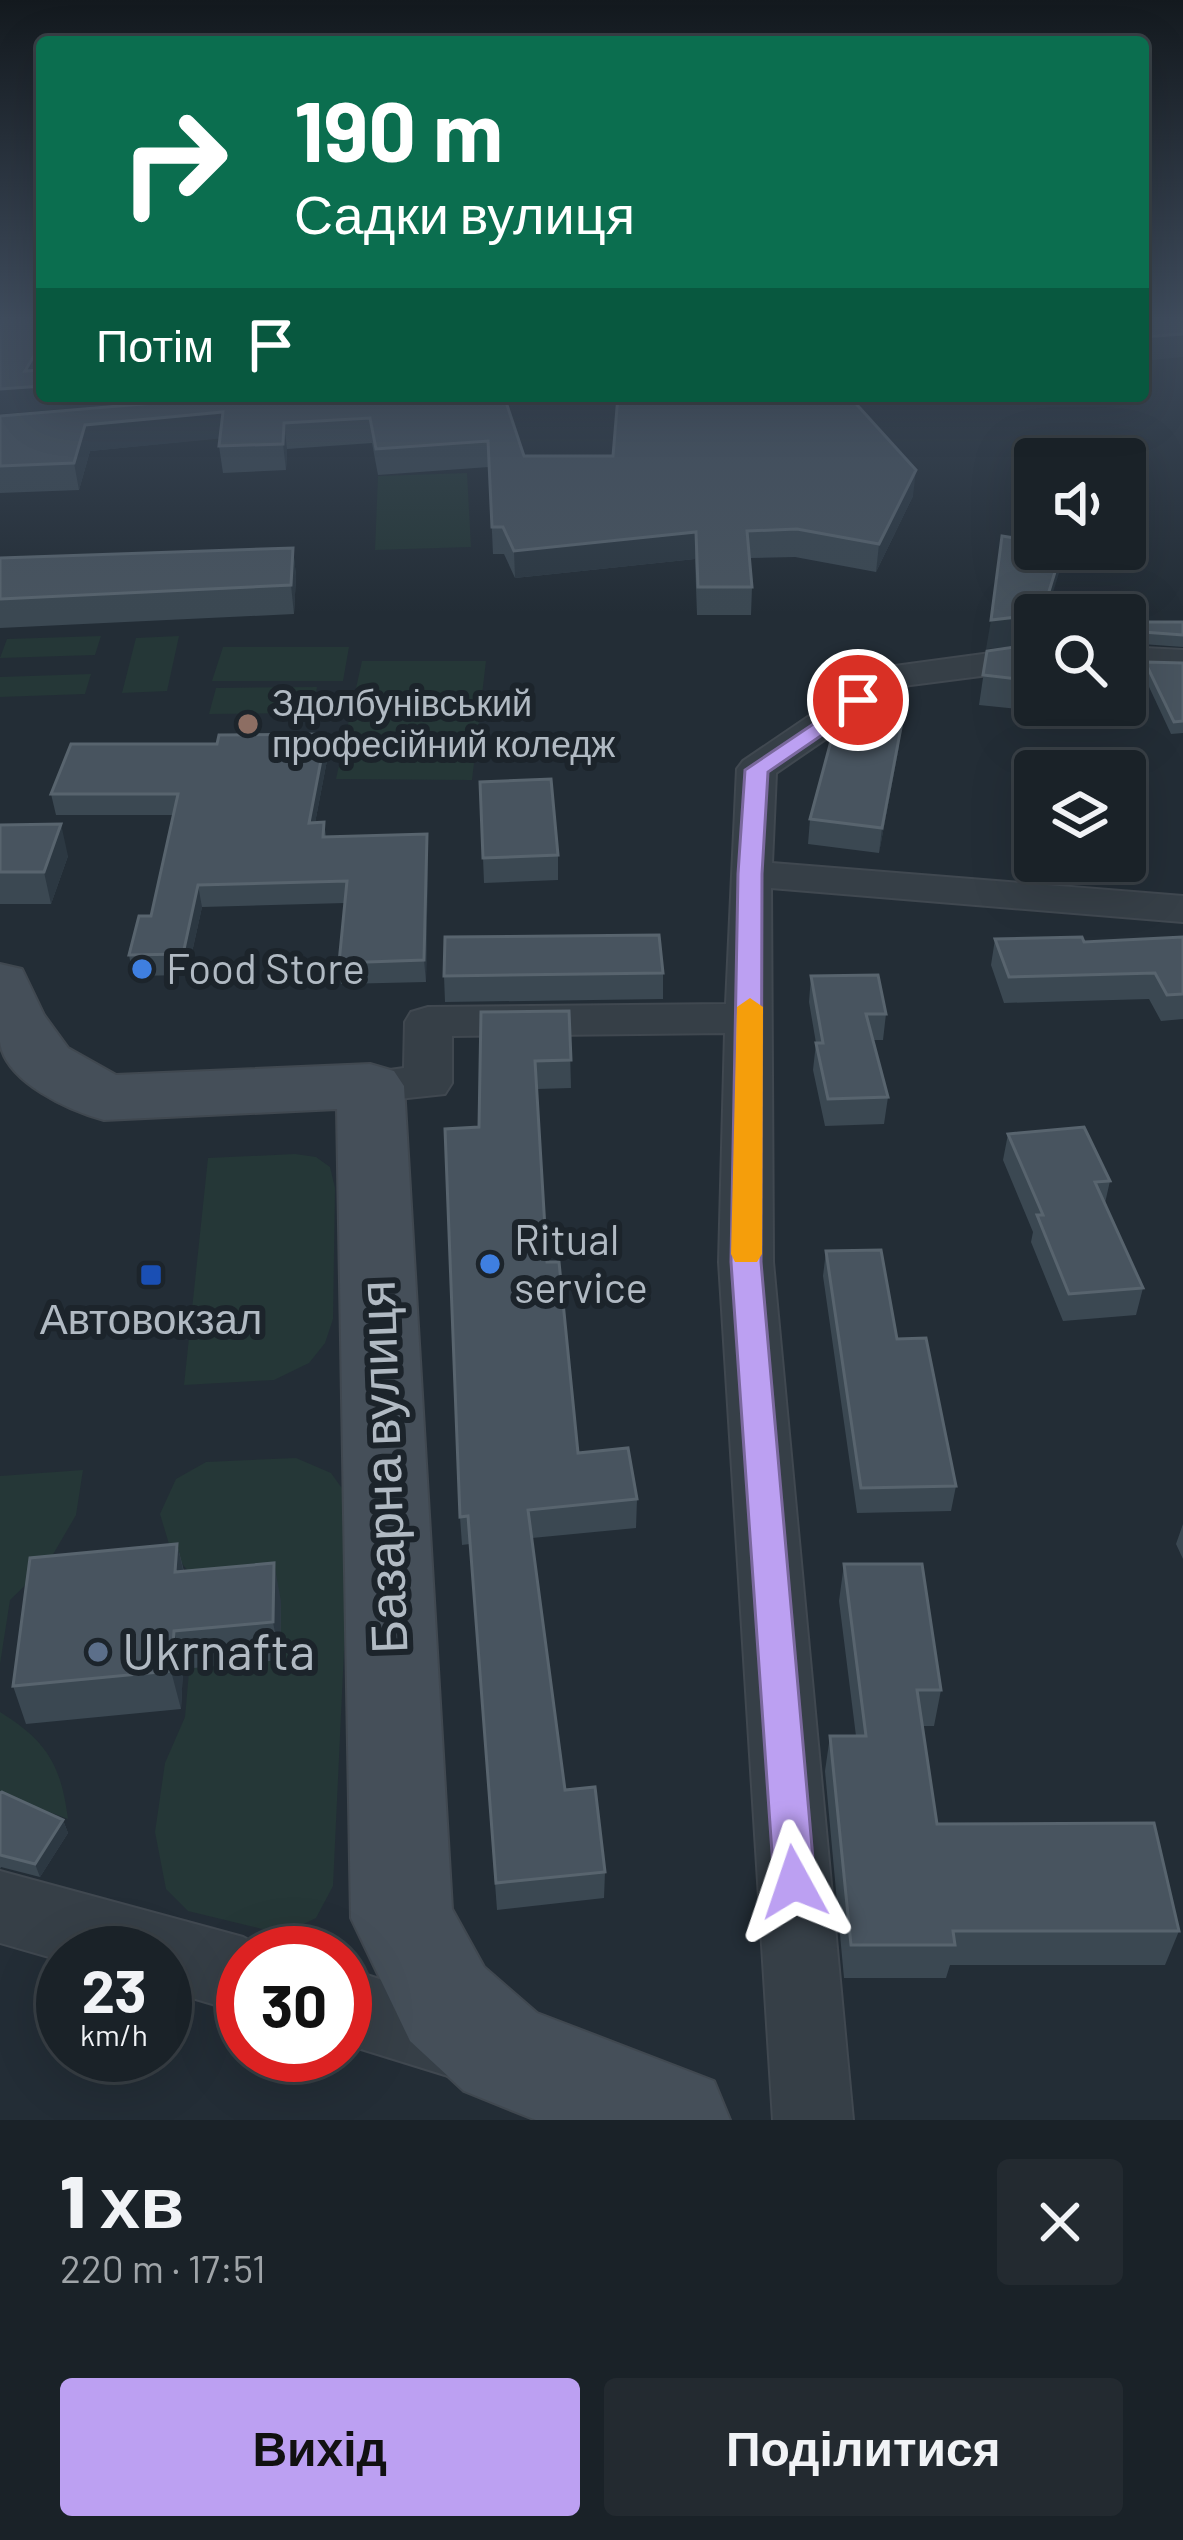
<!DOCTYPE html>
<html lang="uk">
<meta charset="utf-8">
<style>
body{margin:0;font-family:Barlow,sans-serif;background:#232a30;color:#f1f3f6;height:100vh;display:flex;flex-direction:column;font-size:45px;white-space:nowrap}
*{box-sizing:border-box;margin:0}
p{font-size:39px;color:#9fa4a8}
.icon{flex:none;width:66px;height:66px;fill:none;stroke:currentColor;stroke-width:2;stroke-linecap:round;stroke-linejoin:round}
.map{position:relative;height:2120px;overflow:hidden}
.details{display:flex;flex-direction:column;background:#1a2228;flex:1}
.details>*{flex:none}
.banner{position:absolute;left:36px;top:36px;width:1113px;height:366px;border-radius:12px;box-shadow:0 12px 48px #0002,0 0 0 3px #383f45;background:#0b6e4f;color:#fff;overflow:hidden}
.fabs{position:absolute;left:1014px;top:438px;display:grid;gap:24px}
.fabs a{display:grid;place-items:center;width:132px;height:132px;border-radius:12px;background:#1a2228;box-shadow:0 12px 48px #0002,0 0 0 3px #383f45;font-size:60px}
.speed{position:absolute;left:36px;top:1926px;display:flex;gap:24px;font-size:60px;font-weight:700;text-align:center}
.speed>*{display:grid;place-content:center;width:156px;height:156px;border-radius:50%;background:#1a2228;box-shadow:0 12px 48px #0002,0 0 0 3px #383f45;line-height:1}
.speed small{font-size:30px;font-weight:400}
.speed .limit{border:18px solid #d22;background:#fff;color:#111}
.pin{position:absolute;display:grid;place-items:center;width:102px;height:102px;color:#fff;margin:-51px;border:6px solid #fff;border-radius:50%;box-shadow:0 3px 12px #0007}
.me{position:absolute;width:132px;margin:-66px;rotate:355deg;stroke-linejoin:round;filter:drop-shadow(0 0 9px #0008)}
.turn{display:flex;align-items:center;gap:42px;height:252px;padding:0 60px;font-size:54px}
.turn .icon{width:156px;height:156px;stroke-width:2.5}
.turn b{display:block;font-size:84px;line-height:102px}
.then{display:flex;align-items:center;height:114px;padding:0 60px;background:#0003;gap:24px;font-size:45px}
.round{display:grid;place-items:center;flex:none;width:126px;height:126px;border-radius:12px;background:#232a30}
.overview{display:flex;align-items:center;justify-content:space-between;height:204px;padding:0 60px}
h1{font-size:72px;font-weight:800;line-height:90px}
.cta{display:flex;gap:24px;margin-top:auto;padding:24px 60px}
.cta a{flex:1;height:138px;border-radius:12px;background:#bca0f2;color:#111;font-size:48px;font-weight:800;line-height:138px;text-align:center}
.cta a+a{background:#232a30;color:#f1f3f6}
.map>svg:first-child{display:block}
.green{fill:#253737}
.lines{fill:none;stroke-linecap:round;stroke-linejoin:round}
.street-casing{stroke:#404850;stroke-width:4}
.secondary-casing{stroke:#404850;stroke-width:4}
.street{fill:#363f47;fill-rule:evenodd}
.secondary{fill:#454f59;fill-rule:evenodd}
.wall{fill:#3b4852}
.shaded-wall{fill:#2c3842}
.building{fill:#48545f;stroke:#58646e;stroke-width:3}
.route{fill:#bca0f2;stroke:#7a689d;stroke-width:3}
.slow{fill:#f59e0b}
.education-dot{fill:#8d6e63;stroke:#1c242b;stroke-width:4.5}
.shop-dot{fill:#3f7fe0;stroke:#1c242b;stroke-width:4.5}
.transit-dot{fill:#1a4fb4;stroke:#1c242b;stroke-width:4.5}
.service-dot{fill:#5c6f8a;stroke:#1c242b;stroke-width:4.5}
.labels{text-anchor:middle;stroke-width:12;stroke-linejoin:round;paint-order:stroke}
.far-poi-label{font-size:36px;fill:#b1bac3;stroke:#1c242b;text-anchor:start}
.poi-label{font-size:42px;fill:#b1bac3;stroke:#1c242b;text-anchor:start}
.near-street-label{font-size:51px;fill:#b1bac3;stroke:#1c242b}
.near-poi-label{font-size:51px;fill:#b1bac3;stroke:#1c242b;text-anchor:start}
</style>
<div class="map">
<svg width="1183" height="2120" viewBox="0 0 1183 2120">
<rect width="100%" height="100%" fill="#232d36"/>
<path class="green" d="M 467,473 L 471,547 L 375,550 L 378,476 Z
M 101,636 L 95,655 L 0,658 L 7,639 Z
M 179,636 L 167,691 L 122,693 L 136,638 Z
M 223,647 L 349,647 L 343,681 L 212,681 Z
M 362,661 L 486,661 L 472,780 L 336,779 Z
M 91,674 L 85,694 L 0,697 L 0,677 Z
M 317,687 L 313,713 L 209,714 L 216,688 Z
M 295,1154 L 316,1157 L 330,1167 L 335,1188 L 333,1319 L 325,1343 L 309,1363 L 274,1380 L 184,1385 L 208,1158 Z
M 296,1458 L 331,1473 L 351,1501 L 333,1886 L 316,1918 L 283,1934 L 188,1911 L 166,1889 L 155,1832 L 165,1763 L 185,1717 L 197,1581 L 171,1551 L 160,1514 L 176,1479 L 206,1462 Z
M 83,1470 L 76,1515 L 48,1563 L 10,1600 L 0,1664 L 0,1476 Z
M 0,1712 C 47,1741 61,1765 68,1819 L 17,1800 L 0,1810 Z"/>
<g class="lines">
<g class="street-casing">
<path id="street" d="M 1035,647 L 1035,669 L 903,686 L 776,773 L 772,863 L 1183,896 L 1183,922 L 771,888 L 773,1262 L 853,2120 L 773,2120 L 719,1262 L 725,1033 L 452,1036 L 452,1083 L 445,1094 L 370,1102 L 353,1097 L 346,1086 L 353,1075 L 404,1068 L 405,1022 L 411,1012 L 428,1007 L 726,1004 L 737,769 L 743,761 L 880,668 Z
M 1125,647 L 1183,650 L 1183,672 L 1125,669 Z
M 0,1871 L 243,1937 L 272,1953 L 243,1953 L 243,2013 L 165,1990 L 165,1953 L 63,1953 L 63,1961 L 0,1943 Z
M 345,1968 L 488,2014 L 500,2041 L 488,2068 L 461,2080 L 345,2044 Z"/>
</g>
<g class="secondary-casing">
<path id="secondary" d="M 0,964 L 22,969 L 44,1015 L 68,1048 L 116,1075 L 370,1064 L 394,1071 L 404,1086 L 452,1909 L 484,1967 L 537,2013 L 714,2081 L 730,2120 L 536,2120 L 464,2091 L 410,2041 L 351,1918 L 337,1109 L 104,1120 C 70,1111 5,1082 0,1042 C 0,1017 0,989 0,964 Z"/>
</g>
<use href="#street" class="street"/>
<use href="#secondary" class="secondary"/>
</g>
<path class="wall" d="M 504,396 L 524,456 L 613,456 L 853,400 L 913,496 L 876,572 L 795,557 L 750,558 L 752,587 L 751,615 L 697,615 L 695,559 L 515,578 L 504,554 L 493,554 L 489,467 L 378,475 L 372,443 L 287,449 L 286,470 L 223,473 L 219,446 L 220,438 L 90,451 L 79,490 L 0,493 L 0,416 Z
M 293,548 L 296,576 L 294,614 L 0,628 L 0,558 Z
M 1126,622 L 1183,622 L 1183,647 L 1128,643 L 1125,637 Z
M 1035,644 L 1037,711 L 979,705 L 987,651 Z
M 1145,662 L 1183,663 L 1183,733 L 1171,734 L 1143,674 Z
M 326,734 L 328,755 L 315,823 L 324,822 L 326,837 L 427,834 L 428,855 L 426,982 L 341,984 L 339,963 L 345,903 L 202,907 L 187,975 L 133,976 L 129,955 L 151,916 L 173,815 L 56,815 L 51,794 L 217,744 Z
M 899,746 L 879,853 L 808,844 L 810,819 Z
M 480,782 L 558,855 L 558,880 L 484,883 Z
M 0,825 L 68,856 L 51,904 L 0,904 Z
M 1183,937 L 1183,1019 L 1161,1021 L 1149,999 L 1004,1003 L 991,965 L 995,939 L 1084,942 Z
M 663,973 L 663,999 L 445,1002 L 444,976 Z
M 811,976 L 886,1014 L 883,1040 L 873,1040 L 888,1097 L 884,1124 L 825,1126 L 813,1070 L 816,1043 L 809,1002 Z
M 569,1011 L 571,1088 L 537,1089 L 547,1262 L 578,1453 L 637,1499 L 636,1528 L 532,1538 L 565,1790 L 605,1872 L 604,1898 L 497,1910 L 470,1544 L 462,1545 L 460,1517 L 479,1127 Z
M 1008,1134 L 1110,1181 L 1105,1203 L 1143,1288 L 1136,1315 L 1063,1321 L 1031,1242 L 1033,1232 L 1003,1160 Z
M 826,1251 L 897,1339 L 956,1486 L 951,1511 L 857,1513 L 823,1276 Z
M 1183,1524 L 1183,1559 L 1176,1544 Z
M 177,1544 L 184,1571 L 281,1601 L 280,1660 L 183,1669 L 181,1709 L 26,1724 L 13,1686 Z
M 844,1564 L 941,1690 L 934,1726 L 922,1726 L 937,1824 L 1179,1931 L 1165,1965 L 950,1965 L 946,1978 L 844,1978 L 825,1771 L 830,1736 L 856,1736 L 839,1601 Z
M 0,1793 L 63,1820 L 68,1833 L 40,1877 L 1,1867 L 0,1869 Z"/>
<path class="shaded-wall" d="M 1183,334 L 1183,357 L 1143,361 L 1143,337 Z
M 42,342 L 42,396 L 231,396 L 0,414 L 0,389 L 25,371 Z
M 831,396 L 905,396 L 830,402 Z
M 223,412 L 226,438 L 90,451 L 79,490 L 74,463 L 85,425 Z
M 284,423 L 287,449 L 286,470 L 283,444 Z
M 916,470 L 913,496 L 876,572 L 879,544 Z
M 696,532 L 695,559 L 515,578 L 514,551 Z
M 293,548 L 296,576 L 294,614 L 291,585 Z
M 1063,549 L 1059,573 L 1046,615 L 1047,598 Z
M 1035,615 L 1035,644 L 986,649 L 991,620 Z
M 902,722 L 899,746 L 879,853 L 882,828 Z
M 326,734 L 328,755 L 311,844 L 309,823 Z
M 61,824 L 68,856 L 51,904 L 44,872 Z
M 427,834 L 428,855 L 426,982 L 424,960 Z
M 198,885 L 202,907 L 187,975 L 183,954 Z
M 177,1544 L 186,1582 L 175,1572 Z
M 274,1563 L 281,1601 L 280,1660 L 273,1622 Z
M 174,1631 L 183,1669 L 181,1709 L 171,1671 Z
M 63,1820 L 68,1833 L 40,1877 L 35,1864 Z"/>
<path class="building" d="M 0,316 L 42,316 L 42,342 L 25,371 L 42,370 L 42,386 L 0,389 Z
M 1143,316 L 1183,316 L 1183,334 L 1143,337 Z
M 238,396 L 504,396 L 524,456 L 613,456 L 618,396 L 849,396 L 916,470 L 879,544 L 797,529 L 747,531 L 752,587 L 698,587 L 696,532 L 514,551 L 503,527 L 492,527 L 488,441 L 376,449 L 370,418 L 284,423 L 283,444 L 219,446 L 223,412 L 85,425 L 74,463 L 0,466 L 0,416 Z
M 1002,536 L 1035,541 L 1035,549 L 1062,549 L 1047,598 L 1058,600 L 1055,615 L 1043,614 L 991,620 Z
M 293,548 L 291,585 L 0,599 L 0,558 Z
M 1126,622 L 1183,622 L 1183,635 L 1130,631 Z
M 1035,644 L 1035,681 L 983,675 L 987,651 Z
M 1145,662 L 1183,663 L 1183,721 L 1174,722 Z
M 838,715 L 902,722 L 882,828 L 810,819 Z
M 326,734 L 309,823 L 324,822 L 323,837 L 427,834 L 424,960 L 339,963 L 347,881 L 198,885 L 183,954 L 129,955 L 139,916 L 151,916 L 178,794 L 51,794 L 71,744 L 217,744 L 219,735 Z
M 551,779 L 558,855 L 483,858 L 480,782 Z
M 61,824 L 44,872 L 0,872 L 0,825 Z
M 659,935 L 663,973 L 444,976 L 445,937 Z
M 1082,937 L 1084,942 L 1183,937 L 1183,994 L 1167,995 L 1155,973 L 1009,977 L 995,939 Z
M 878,975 L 886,1014 L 866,1014 L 888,1097 L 828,1099 L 816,1043 L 823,1043 L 811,976 Z
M 569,1011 L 571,1060 L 535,1061 L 547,1262 L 559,1262 L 578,1453 L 628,1448 L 637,1499 L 528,1510 L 565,1790 L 595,1787 L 605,1872 L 496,1883 L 468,1516 L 460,1517 L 445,1129 L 479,1127 L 481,1012 Z
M 1084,1127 L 1110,1181 L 1095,1182 L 1143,1288 L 1069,1294 L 1037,1215 L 1043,1215 L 1008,1134 Z
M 881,1250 L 897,1339 L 926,1338 L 956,1486 L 861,1488 L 826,1251 Z
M 177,1544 L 175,1572 L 274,1563 L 273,1622 L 174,1631 L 171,1671 L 13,1686 L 30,1558 Z
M 844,1564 L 922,1564 L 941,1690 L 917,1690 L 937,1824 L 1154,1823 L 1179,1931 L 953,1931 L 955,1945 L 851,1945 L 830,1736 L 866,1736 Z
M 2,1792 L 63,1820 L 35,1864 L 0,1855 L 0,1793 Z"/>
<linearGradient id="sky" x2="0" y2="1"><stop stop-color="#13191e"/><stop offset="0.52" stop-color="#3f4c5d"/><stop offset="1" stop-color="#3f4c5d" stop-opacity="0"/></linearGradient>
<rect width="1183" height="613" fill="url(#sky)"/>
<path class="route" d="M 858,694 L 869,700 L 866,705 L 768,772 L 762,874 L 761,1262 L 815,1882 L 809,1896 L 794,1902 L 780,1896 L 774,1882 L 731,1262 L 738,874 L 745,770 Z"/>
<path class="slow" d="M 750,998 L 763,1007 L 762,1254 L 757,1262 L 735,1262 L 731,1254 L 737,1007 Z"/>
<circle class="education-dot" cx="248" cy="724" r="12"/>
<g class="shop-dot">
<circle cx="142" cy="969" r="12"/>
<circle cx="490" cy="1264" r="12"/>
</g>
<rect class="transit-dot" x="139" y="1263" width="24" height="24" rx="6"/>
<circle class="service-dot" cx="98" cy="1652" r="12"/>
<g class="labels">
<g class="far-poi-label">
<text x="272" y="716">Здолбунівський<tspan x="272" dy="41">професійний коледж</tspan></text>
</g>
<g class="poi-label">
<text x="166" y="984">Food Store</text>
<text x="514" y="1255">Ritual<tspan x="514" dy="48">service</tspan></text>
<text x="151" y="1334" text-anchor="middle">Автовокзал</text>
</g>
<g class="near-street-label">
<text transform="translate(383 1467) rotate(-92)" y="18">Базарна вулиця</text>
</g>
<g class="near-poi-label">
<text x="122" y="1670">Ukrnafta</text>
</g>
</g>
</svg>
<div class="fabs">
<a><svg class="icon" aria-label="sound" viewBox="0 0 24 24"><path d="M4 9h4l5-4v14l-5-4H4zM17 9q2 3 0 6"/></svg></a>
<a><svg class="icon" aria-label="search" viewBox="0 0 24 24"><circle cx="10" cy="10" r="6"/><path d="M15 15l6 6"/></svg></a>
<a><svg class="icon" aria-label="layers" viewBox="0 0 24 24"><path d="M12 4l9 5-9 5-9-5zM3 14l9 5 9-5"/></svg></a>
</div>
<div class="speed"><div>23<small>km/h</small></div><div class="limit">30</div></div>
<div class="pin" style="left:858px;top:700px;background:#d93025"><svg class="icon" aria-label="arrive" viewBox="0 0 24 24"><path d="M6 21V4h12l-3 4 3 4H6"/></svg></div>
<svg class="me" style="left:794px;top:1882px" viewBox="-20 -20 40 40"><path d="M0-17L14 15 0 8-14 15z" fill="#bca0f2" stroke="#fff" stroke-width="4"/></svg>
<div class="banner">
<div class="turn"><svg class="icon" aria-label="right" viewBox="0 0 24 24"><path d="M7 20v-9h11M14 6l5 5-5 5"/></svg><div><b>190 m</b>Садки вулиця</div></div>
<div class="then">Потім<svg class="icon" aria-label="arrive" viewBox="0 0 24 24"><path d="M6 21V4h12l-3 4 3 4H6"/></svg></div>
</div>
</div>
<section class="details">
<div class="overview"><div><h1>1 хв</h1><p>220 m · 17:51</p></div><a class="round"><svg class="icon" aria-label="close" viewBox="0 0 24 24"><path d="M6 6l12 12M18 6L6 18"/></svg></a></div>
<div class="cta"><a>Вихід</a><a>Поділитися</a></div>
</section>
